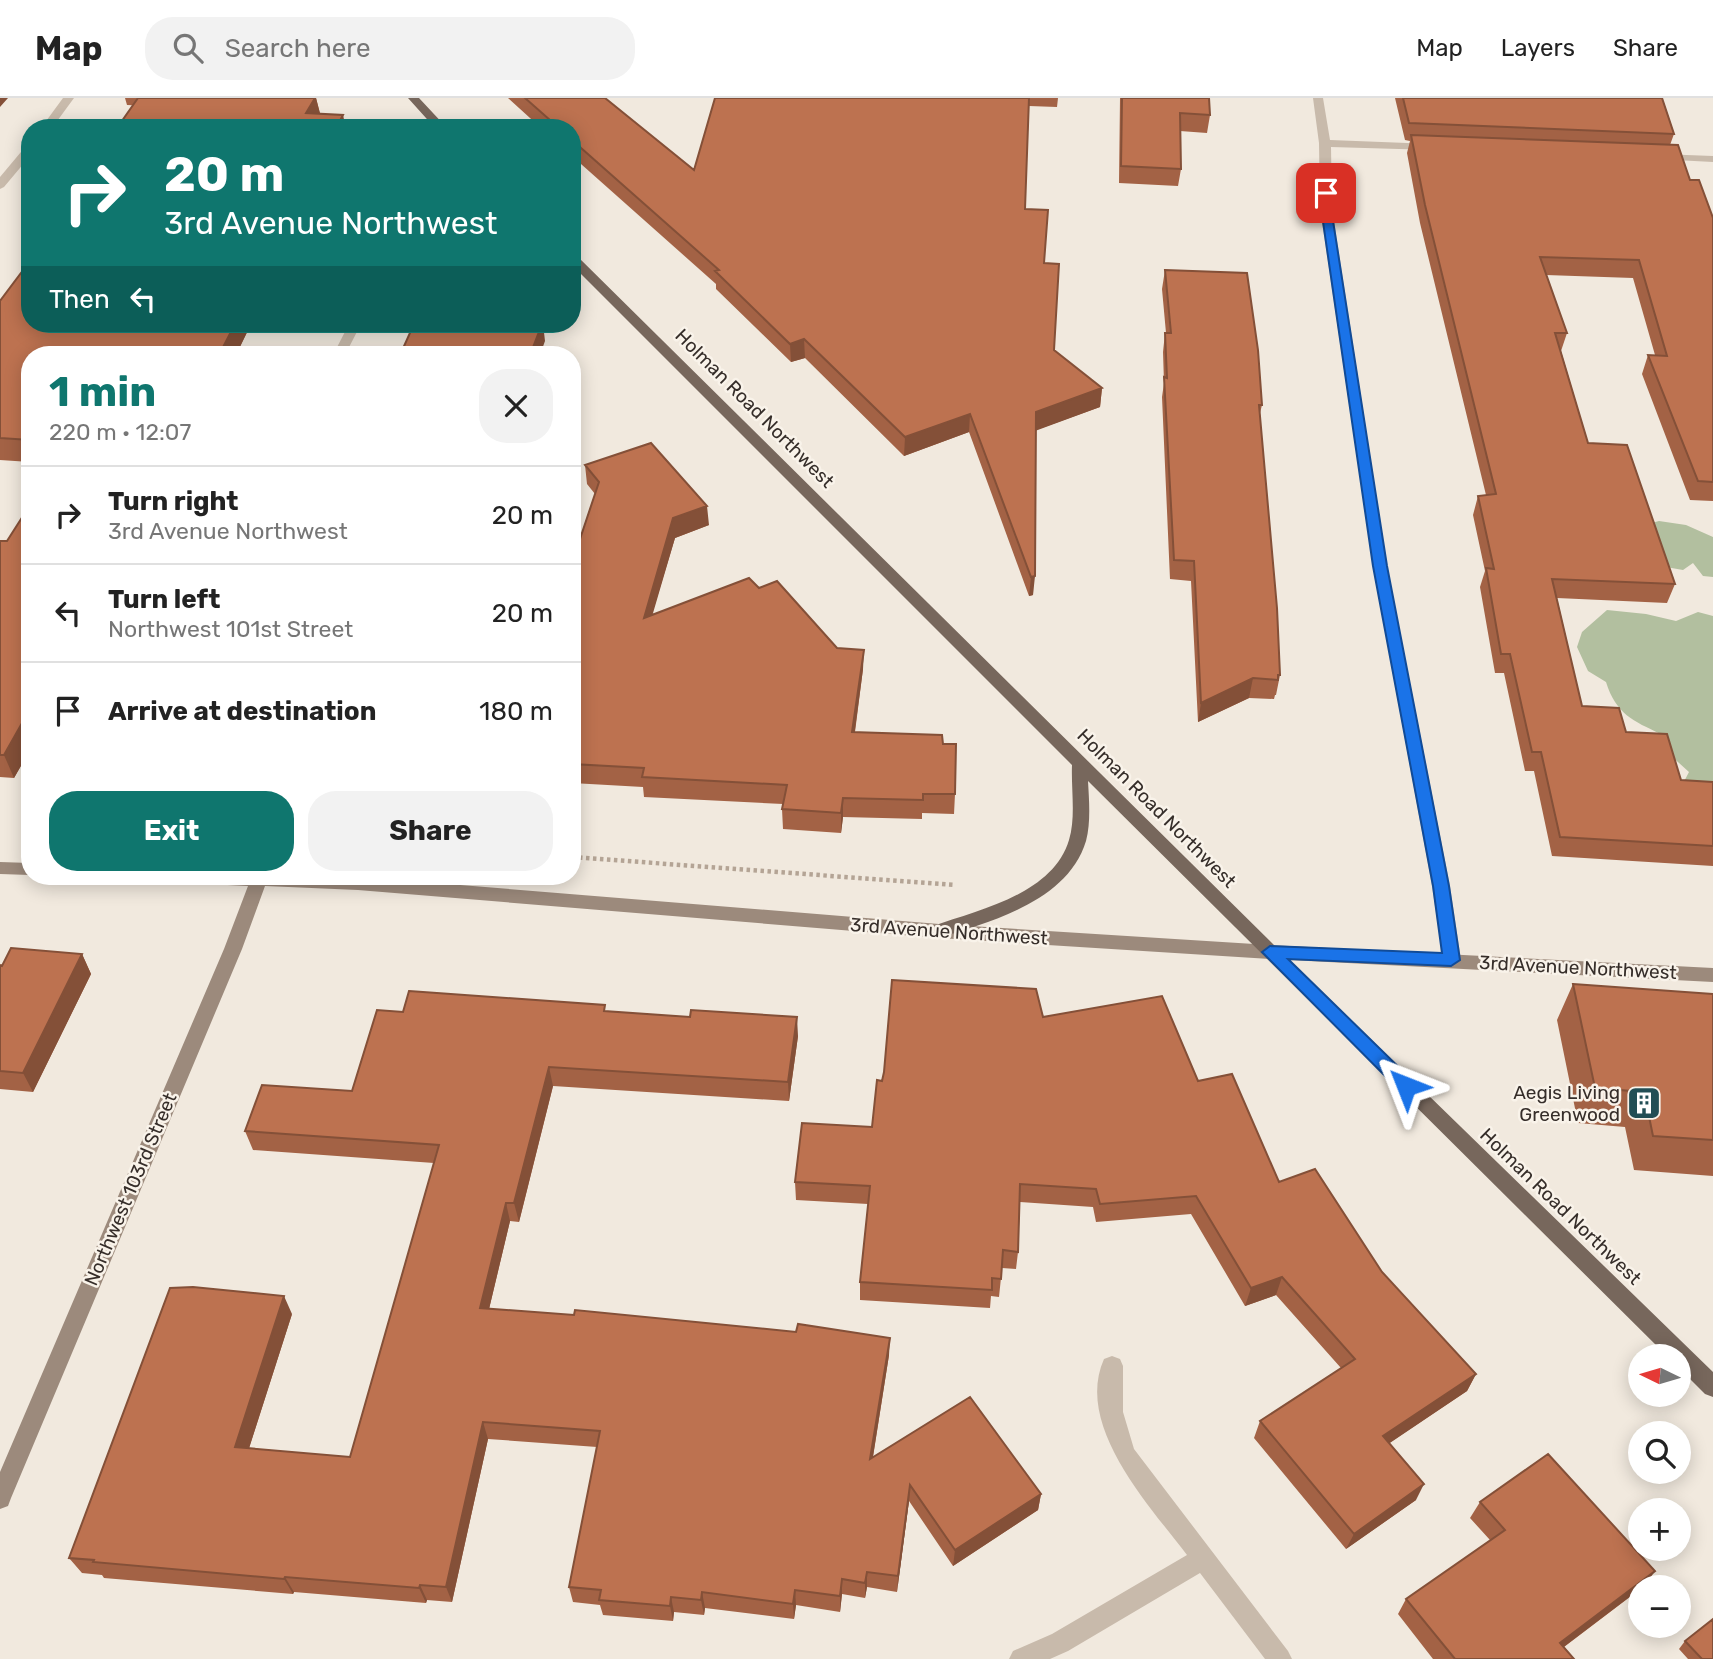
<!DOCTYPE html>
<meta charset="utf-8">
<style>
body{margin:0;font-family:Rubik,sans-serif;background:#f2f2f2;color:#222;height:100vh;display:flex;flex-direction:column;font-size:26px;white-space:nowrap}
*{box-sizing:border-box;margin:0}
p{font-size:23px;color:#767676}
.icon{flex:none;width:38px;height:38px;fill:none;stroke:currentColor;stroke-width:2;stroke-linecap:round;stroke-linejoin:round}
.map{position:relative;flex:1;overflow:hidden}
.sheet{position:absolute;left:21px;top:248px;width:560px;height:539px;display:flex;flex-direction:column;background:#fff;border-radius:28px;box-shadow:0 4px 18px #0003}
.sheet>*{flex:none}
.banner{position:absolute;left:21px;top:21px;width:560px;height:214px;border-radius:28px;box-shadow:0 4px 18px #0003;background:#0f766e;color:#fff;overflow:hidden}
.needle{width:46px;rotate:275deg}
.controls{position:absolute;left:1628px;top:1246px;display:grid;gap:14px}
.controls a{display:grid;place-items:center;width:63px;height:63px;border-radius:50%;background:#fff;box-shadow:0 4px 18px #0003;font-size:35px}
.pin{position:absolute;display:grid;place-items:center;width:60px;height:60px;color:#fff;margin:-30px;border-radius:14px;box-shadow:0 4px 10px #0006}
.me{position:absolute;width:77px;margin:-38px;rotate:315deg;stroke-linejoin:round;filter:drop-shadow(0 0 5px #0008)}
.turn{display:flex;align-items:center;gap:24px;height:147px;padding:0 28px;font-size:32px}
.turn .icon{width:91px;height:91px;stroke-width:2.5}
.turn b{display:block;font-size:49px;line-height:60px}
.then{display:flex;align-items:center;height:66px;padding:0 28px;background:#0003;gap:14px;font-size:26px}
.round{display:grid;place-items:center;flex:none;width:74px;height:74px;border-radius:28px;background:#f2f2f2}
.overview{display:flex;align-items:center;justify-content:space-between;height:119px;padding:0 28px}
h1{font-size:42px;font-weight:700;line-height:52px;color:#0f766e}
.cta{display:flex;gap:14px;margin-top:auto;padding:14px 28px}
.cta a{flex:1;height:80px;border-radius:28px;background:#0f766e;color:#fff;font-size:28px;font-weight:700;line-height:80px;text-align:center}
.cta a+a{background:#f2f2f2;color:#222}
ul{padding:0;list-style:none}
li{display:flex;align-items:center;gap:21px;height:98px;padding:0 28px;border-top:2px solid #e0e0e0}
li div{flex:1}
li b{display:block;font-size:26px}
li em{font-style:normal}
header{display:flex;align-items:center;gap:42px;box-sizing:border-box;height:98px;padding:0 35px;background:#fff;border-bottom:2px solid #e0e0e0}
header strong{font-size:33px}
nav{display:flex;gap:38px;margin-inline-start:auto;font-size:24px}
.search{width:490px;height:63px;background:#f2f2f2;display:flex;align-items:center;gap:18px;box-sizing:border-box;padding:0 24px;border-radius:28px;color:#767676;font-size:26px}
.map>svg:first-child{display:block}
.green{fill:#b2bf9f}
.lines{fill:none;stroke-linecap:round;stroke-linejoin:round}
.path{stroke:#b4a495;stroke-width:4.5;stroke-dasharray:3.5 3.5;stroke-linecap:butt}
.street{fill:#c8baab;fill-rule:evenodd}
.secondary{fill:#9c8a7c;fill-rule:evenodd}
.primary{fill:#77675c;fill-rule:evenodd}
.wall{fill:#a36245}
.shaded-wall{fill:#845038}
.building{fill:#bd7250;stroke:#845038;stroke-width:2}
.route{fill:#1a73e8;stroke:#114b97;stroke-width:2}
.labels{text-anchor:middle;stroke-width:5;stroke-linejoin:round;paint-order:stroke}
.street-label{font-size:19px;fill:#362e2a;stroke:#f9f3ea}
.poi-label{font-size:19px;fill:#362e2a;stroke:#f9f3ea;text-anchor:end}
</style>
<header>
<strong>Map</strong>
<div class="search"><svg class="icon" aria-label="search" viewBox="0 0 24 24"><circle cx="10" cy="10" r="6"/><path d="M15 15l6 6"/></svg>Search here</div>
<nav><a>Map</a><a>Layers</a><a>Share</a></nav>
</header>
<div class="map">
<svg width="1713" height="1561" viewBox="0 0 1713 1561">
<rect width="100%" height="100%" fill="#f1e9de"/>
<path class="green" d="M 1659,423 L 1686,427 L 1713,439 L 1713,479 L 1703,478 L 1693,465 L 1683,472 L 1666,469 L 1648,426 Z
M 1607,512 L 1646,516 L 1676,523 L 1698,514 L 1713,518 L 1713,696 L 1677,697 L 1689,674 L 1668,655 L 1661,636 C 1633,623 1616,616 1606,584 L 1588,573 L 1577,549 L 1582,534 Z"/>
<g class="lines">
<path class="path" d="M 572,759 L 955,787"/>
<path class="street" d="M 63,0 L 74,0 L 52,30 L 41,30 Z
M 1313,0 L 1323,0 L 1330,42 L 1433,46 L 1439,49 L 1433,52 L 1331,49 L 1332,110 L 1387,468 L 1450,788 L 1461,862 L 1458,867 L 1446,867 L 1443,862 L 1432,788 L 1373,468 L 1320,110 L 1319,45 Z
M 30,47 L 30,58 L 4,89 L 0,91 L 0,79 L 26,48 Z
M 1660,56 L 1713,58 L 1713,64 L 1656,61 L 1656,57 Z
M 349,226 L 361,226 L 345,257 L 333,257 Z
M 1112,1258 L 1120,1261 L 1123,1268 L 1123,1314 L 1134,1351 L 1288,1553 L 1292,1561 L 1265,1561 L 1200,1475 L 1068,1553 L 1050,1561 L 1009,1561 L 1013,1553 L 1052,1536 L 1187,1457 C 1150,1408 1074,1328 1104,1261 Z"/>
<path class="secondary" d="M 0,764 L 30,765 L 30,777 L 0,776 Z
M 177,779 L 361,779 L 939,826 L 1270,847 L 1713,870 L 1713,884 L 1270,861 L 939,840 L 358,792 L 265,788 L 242,851 L 11,1400 L 8,1408 L 0,1411 L 0,1374 L 224,851 L 248,788 L 186,785 L 180,784 Z"/>
<path class="primary" d="M 408,0 L 419,0 L 447,30 L 435,30 Z
M 572,156 L 576,157 L 1276,849 L 1713,1274 L 1713,1299 L 1705,1296 L 1678,1269 L 1678,1258 L 1667,1258 L 1088,683 C 1089,702 1091,724 1086,743 C 1068,803 992,823 939,840 L 933,838 L 930,833 L 933,828 C 979,812 1053,796 1069,742 C 1076,719 1071,691 1072,667 L 572,167 Z"/>
</g>
<path class="wall" d="M 125,0 L 316,0 L 320,16 L 127,7 Z
M 508,0 L 605,0 L 694,72 L 715,0 L 1058,0 L 1057,9 L 1029,8 L 1025,111 L 1044,165 L 1054,252 L 1102,290 L 1100,309 L 1036,332 L 1033,497 L 1029,498 L 969,334 L 904,358 L 805,260 L 791,264 L 716,191 L 716,186 L 572,58 L 572,30 L 541,30 Z
M 1120,0 L 1209,0 L 1210,17 L 1207,35 L 1180,33 L 1181,71 L 1178,88 L 1119,85 Z
M 1395,0 L 1662,0 L 1674,36 L 1670,47 L 1690,82 L 1713,120 L 1713,403 L 1690,402 L 1642,276 L 1648,257 L 1655,257 L 1633,180 L 1546,177 L 1567,235 L 1561,253 L 1588,345 L 1675,486 L 1667,505 L 1557,500 L 1582,608 L 1626,634 L 1681,682 L 1713,684 L 1713,768 L 1552,758 L 1534,673 L 1525,673 L 1504,575 L 1495,575 L 1480,489 L 1485,473 L 1473,417 L 1478,398 L 1486,397 L 1420,125 L 1407,55 L 1410,43 L 1405,42 Z
M 1165,172 L 1262,307 L 1260,315 L 1280,577 L 1276,597 L 1275,597 L 1274,601 L 1249,600 L 1198,624 L 1191,483 L 1170,481 L 1162,299 L 1164,285 L 1163,254 L 1165,235 L 1166,235 L 1162,191 Z
M 0,203 L 30,226 L 251,226 L 236,257 L 30,257 L 30,364 L 0,362 Z
M 585,367 L 709,427 L 675,440 L 652,516 L 759,490 L 863,571 L 855,634 L 943,646 L 955,696 L 954,716 L 922,715 L 922,721 L 843,719 L 841,735 L 783,731 L 782,711 L 783,706 L 644,699 L 643,689 L 572,685 L 572,465 L 595,396 L 587,386 Z
M 30,407 L 30,652 L 14,680 L 0,679 L 0,443 L 7,443 Z
M 82,856 L 91,876 L 33,994 L 0,991 L 0,867 Z
M 1573,886 L 1713,896 L 1713,1078 L 1634,1072 L 1625,1029 L 1578,1025 L 1557,922 Z
M 606,913 L 690,919 L 798,938 L 789,1003 L 553,988 L 519,1124 L 510,1123 L 489,1211 L 889,1257 L 873,1359 L 1041,1396 L 1038,1412 L 953,1468 L 909,1403 L 897,1494 L 867,1489 L 865,1500 L 842,1496 L 840,1514 L 796,1507 L 794,1521 L 705,1510 L 704,1517 L 674,1514 L 673,1523 L 603,1517 L 600,1507 L 573,1504 L 569,1489 L 597,1349 L 488,1341 L 452,1504 L 427,1502 L 426,1505 L 294,1494 L 293,1496 L 104,1480 L 102,1477 L 82,1475 L 69,1460 L 292,1216 L 249,1350 L 350,1359 L 434,1065 L 253,1052 L 245,1033 L 352,993 L 403,914 Z
M 1043,919 L 1198,983 L 1279,1084 L 1382,1174 L 1476,1276 L 1467,1293 L 1389,1345 L 1416,1402 L 1346,1451 L 1254,1340 L 1260,1323 L 1341,1270 L 1276,1197 L 1245,1208 L 1191,1116 L 1096,1124 L 1093,1109 L 1020,1104 L 1018,1154 L 1016,1171 L 1002,1170 L 999,1199 L 991,1198 L 990,1210 L 860,1202 L 860,1184 L 868,1106 L 796,1102 L 795,1084 L 872,1029 L 882,983 Z
M 1480,1404 L 1655,1473 L 1643,1489 L 1564,1549 L 1574,1561 L 1433,1561 L 1398,1516 L 1406,1501 L 1490,1442 L 1470,1420 Z
M 1685,1543 L 1713,1561 L 1688,1561 L 1679,1551 Z"/>
<path class="shaded-wall" d="M 0,0 L 8,0 L 0,9 Z
M 315,0 L 316,0 L 321,19 L 306,15 Z
M 343,17 L 346,30 L 336,30 Z
M 235,226 L 251,226 L 236,257 L 219,257 Z
M 542,226 L 543,226 L 545,243 L 540,257 L 530,257 Z
M 804,241 L 805,260 L 791,264 L 790,246 Z
M 1102,290 L 1100,309 L 1035,333 L 1036,314 Z
M 970,316 L 969,334 L 904,358 L 905,339 Z
M 707,408 L 709,427 L 675,440 L 646,539 L 644,520 L 673,420 Z
M 1035,478 L 1033,497 L 1029,498 L 1031,479 Z
M 864,552 L 863,571 L 852,654 L 852,634 Z
M 1253,580 L 1249,600 L 1198,624 L 1201,605 Z
M 30,611 L 30,652 L 14,680 L 4,657 Z
M 843,700 L 843,719 L 841,735 L 841,715 Z
M 82,856 L 91,876 L 33,994 L 23,975 Z
M 797,919 L 798,938 L 789,1003 L 788,984 Z
M 549,969 L 553,988 L 519,1124 L 514,1105 Z
M 506,1105 L 510,1123 L 485,1228 L 480,1210 Z
M 1282,1179 L 1276,1197 L 1245,1208 L 1251,1190 Z
M 284,1198 L 292,1216 L 244,1366 L 235,1349 Z
M 890,1240 L 889,1257 L 870,1377 L 870,1361 Z
M 1476,1276 L 1467,1293 L 1375,1355 L 1383,1338 Z
M 483,1324 L 488,1341 L 452,1504 L 446,1489 Z
M 1424,1386 L 1416,1402 L 1346,1451 L 1354,1436 Z
M 910,1387 L 909,1403 L 897,1494 L 898,1478 Z
M 1041,1396 L 1038,1412 L 953,1468 L 955,1452 Z
M 1655,1473 L 1643,1489 L 1640,1489 L 1640,1491 L 1549,1560 L 1560,1545 Z
M 867,1474 L 867,1489 L 865,1500 L 865,1485 Z
M 285,1479 L 294,1494 L 293,1496 L 284,1481 Z
M 842,1481 L 842,1496 L 840,1514 L 840,1498 Z
M 420,1487 L 427,1502 L 426,1505 L 419,1490 Z
M 795,1492 L 796,1507 L 794,1521 L 793,1506 Z
M 702,1494 L 705,1510 L 704,1517 L 701,1502 Z
M 671,1499 L 674,1514 L 673,1523 L 670,1508 Z"/>
<path class="building" d="M 138,0 L 315,0 L 306,15 L 343,17 L 336,30 L 117,30 Z
M 525,0 L 605,0 L 694,72 L 715,0 L 1029,0 L 1025,111 L 1048,112 L 1044,165 L 1059,166 L 1054,252 L 1102,290 L 1036,314 L 1035,478 L 1031,479 L 970,316 L 905,339 L 804,241 L 790,246 L 715,173 L 719,172 L 572,42 L 572,30 L 559,30 Z
M 1122,0 L 1209,0 L 1210,17 L 1180,15 L 1181,71 L 1121,68 Z
M 1403,0 L 1662,0 L 1674,36 L 1409,25 Z
M 1411,37 L 1678,47 L 1690,82 L 1699,82 L 1713,120 L 1713,384 L 1698,383 L 1648,257 L 1667,258 L 1639,162 L 1540,159 L 1567,235 L 1555,235 L 1588,345 L 1627,347 L 1675,486 L 1552,481 L 1582,608 L 1619,610 L 1626,634 L 1667,636 L 1681,682 L 1713,684 L 1713,748 L 1560,739 L 1541,654 L 1532,654 L 1510,556 L 1501,556 L 1486,470 L 1494,471 L 1478,398 L 1496,396 L 1425,107 Z
M 30,163 L 30,226 L 235,226 L 219,257 L 30,257 L 30,342 L 0,340 L 0,203 Z
M 1165,172 L 1247,175 L 1258,252 L 1262,307 L 1259,307 L 1277,510 L 1280,577 L 1278,577 L 1278,582 L 1253,580 L 1201,605 L 1194,463 L 1174,462 L 1164,279 L 1167,280 L 1165,235 L 1171,235 Z
M 414,226 L 542,226 L 530,257 L 400,257 Z
M 651,345 L 707,408 L 673,420 L 644,520 L 749,480 L 759,490 L 777,483 L 837,550 L 864,552 L 852,634 L 942,637 L 943,646 L 956,646 L 955,696 L 923,696 L 923,702 L 843,700 L 841,715 L 782,711 L 787,687 L 642,679 L 644,670 L 572,666 L 572,465 L 599,384 L 585,367 Z
M 30,407 L 30,611 L 4,657 L 0,657 L 0,443 L 7,443 Z
M 11,850 L 82,856 L 23,975 L 0,973 L 0,867 L 2,868 Z
M 892,882 L 1036,891 L 1043,919 L 1162,898 L 1198,983 L 1232,976 L 1279,1084 L 1315,1071 L 1382,1174 L 1476,1276 L 1383,1338 L 1424,1386 L 1354,1436 L 1260,1323 L 1355,1261 L 1282,1179 L 1251,1190 L 1196,1098 L 1100,1106 L 1096,1091 L 1020,1086 L 1018,1154 L 1003,1152 L 1001,1181 L 992,1180 L 992,1192 L 860,1184 L 870,1088 L 795,1084 L 802,1025 L 872,1029 L 877,982 L 882,983 L 884,974 Z
M 1573,886 L 1713,896 L 1713,1042 L 1653,1038 L 1644,994 L 1595,990 Z
M 409,893 L 605,907 L 604,913 L 690,919 L 691,912 L 797,919 L 788,984 L 549,969 L 514,1105 L 506,1105 L 480,1210 L 574,1217 L 575,1212 L 796,1234 L 798,1226 L 890,1240 L 870,1361 L 970,1299 L 1041,1396 L 955,1452 L 910,1387 L 898,1478 L 867,1474 L 865,1485 L 842,1481 L 840,1498 L 795,1492 L 793,1506 L 702,1494 L 701,1502 L 671,1499 L 670,1508 L 599,1502 L 601,1492 L 569,1489 L 600,1333 L 483,1324 L 446,1489 L 420,1487 L 419,1490 L 285,1479 L 284,1481 L 93,1464 L 94,1462 L 69,1460 L 170,1190 L 193,1189 L 284,1198 L 235,1349 L 350,1359 L 439,1047 L 245,1033 L 262,987 L 352,993 L 377,912 L 403,914 Z
M 1548,1356 L 1655,1473 L 1560,1545 L 1574,1561 L 1455,1561 L 1406,1501 L 1505,1432 L 1480,1404 Z
M 1713,1521 L 1713,1561 L 1702,1561 L 1685,1543 Z"/>
<path class="route" d="M 1326,92 L 1332,95 L 1331,110 L 1387,468 L 1449,788 L 1460,862 L 1451,868 L 1288,861 L 1412,982 L 1415,988 L 1412,993 L 1400,993 L 1262,854 L 1270,848 L 1442,855 L 1433,788 L 1373,468 L 1321,110 L 1321,95 Z"/>
<defs>
<g id="building-square" transform="scale(1.75)"><rect x="-9" y="-9" width="18" height="18" rx="4" fill="#224e55" stroke="#f9f3ea"/><path d="M-4-6H4V6H1V3H-1V6H-4ZM-2.5-4.3h1.7v1.8h-1.7ZM.8-4.3h1.7v1.8H.8ZM-2.5-1h1.7V.8h-1.7ZM.8-1h1.7V.8H.8Z" fill="#fff"/></g>
</defs>
<g fill-rule="evenodd">
<use href="#building-square" x="1644" y="1005"/>
</g>
<g class="labels">
<g class="street-label">
<text transform="translate(755 310) rotate(45)" y="7">Holman Road Northwest</text>
<text transform="translate(1157 710) rotate(45)" y="7">Holman Road Northwest</text>
<text transform="translate(949 833) rotate(4)" y="7">3rd Avenue Northwest</text>
<text transform="translate(1578 869) rotate(3)" y="7">3rd Avenue Northwest</text>
<text transform="translate(130 1091) rotate(-67)" y="7">Northwest 103rd Street</text>
<text transform="translate(1561 1108) rotate(44)" y="7">Holman Road Northwest</text>
</g>
<g class="poi-label">
<text x="1620" y="1001">Aegis Living<tspan x="1620" dy="22">Greenwood</tspan></text>
</g>
</g>
</svg>
<div class="controls">
<a><svg class="needle" viewBox="-14 -14 28 28"><path d="M0-13l5 13h-10z" fill="#e53935"/><path d="M0 13l5-13h-10z" fill="#767676"/></svg></a>
<a><svg class="icon" aria-label="search" viewBox="0 0 24 24"><circle cx="10" cy="10" r="6"/><path d="M15 15l6 6"/></svg></a>
<a>+</a>
<a>−</a>
</div>
<div class="pin" style="left:1326px;top:95px;background:#d93025"><svg class="icon" aria-label="arrive" viewBox="0 0 24 24"><path d="M6 21V4h12l-3 4 3 4H6"/></svg></div>
<svg class="me" style="left:1406px;top:988px" viewBox="-20 -20 40 40"><path d="M0-17L14 15 0 8-14 15z" fill="#1a73e8" stroke="#fff" stroke-width="4"/></svg>
<div class="banner">
<div class="turn"><svg class="icon" aria-label="right" viewBox="0 0 24 24"><path d="M7 20v-9h11M14 6l5 5-5 5"/></svg><div><b>20 m</b>3rd Avenue Northwest</div></div>
<div class="then">Then<svg class="icon" aria-label="left" viewBox="0 0 24 24"><path d="M17 20v-9H6M10 6l-5 5 5 5"/></svg></div>
</div>
<section class="sheet">
<div class="overview"><div><h1>1 min</h1><p>220 m · 12:07</p></div><a class="round"><svg class="icon" aria-label="close" viewBox="0 0 24 24"><path d="M6 6l12 12M18 6L6 18"/></svg></a></div>
<ul>
<li><svg class="icon" aria-label="right" viewBox="0 0 24 24"><path d="M7 20v-9h11M14 6l5 5-5 5"/></svg><div><b>Turn right</b><p>3rd Avenue Northwest</p></div><em>20 m</em></li>
<li><svg class="icon" aria-label="left" viewBox="0 0 24 24"><path d="M17 20v-9H6M10 6l-5 5 5 5"/></svg><div><b>Turn left</b><p>Northwest 101st Street</p></div><em>20 m</em></li>
<li><svg class="icon" aria-label="arrive" viewBox="0 0 24 24"><path d="M6 21V4h12l-3 4 3 4H6"/></svg><div><b>Arrive at destination</b></div><em>180 m</em></li>
</ul>
<div class="cta"><a>Exit</a><a>Share</a></div>
</section>
</div>
